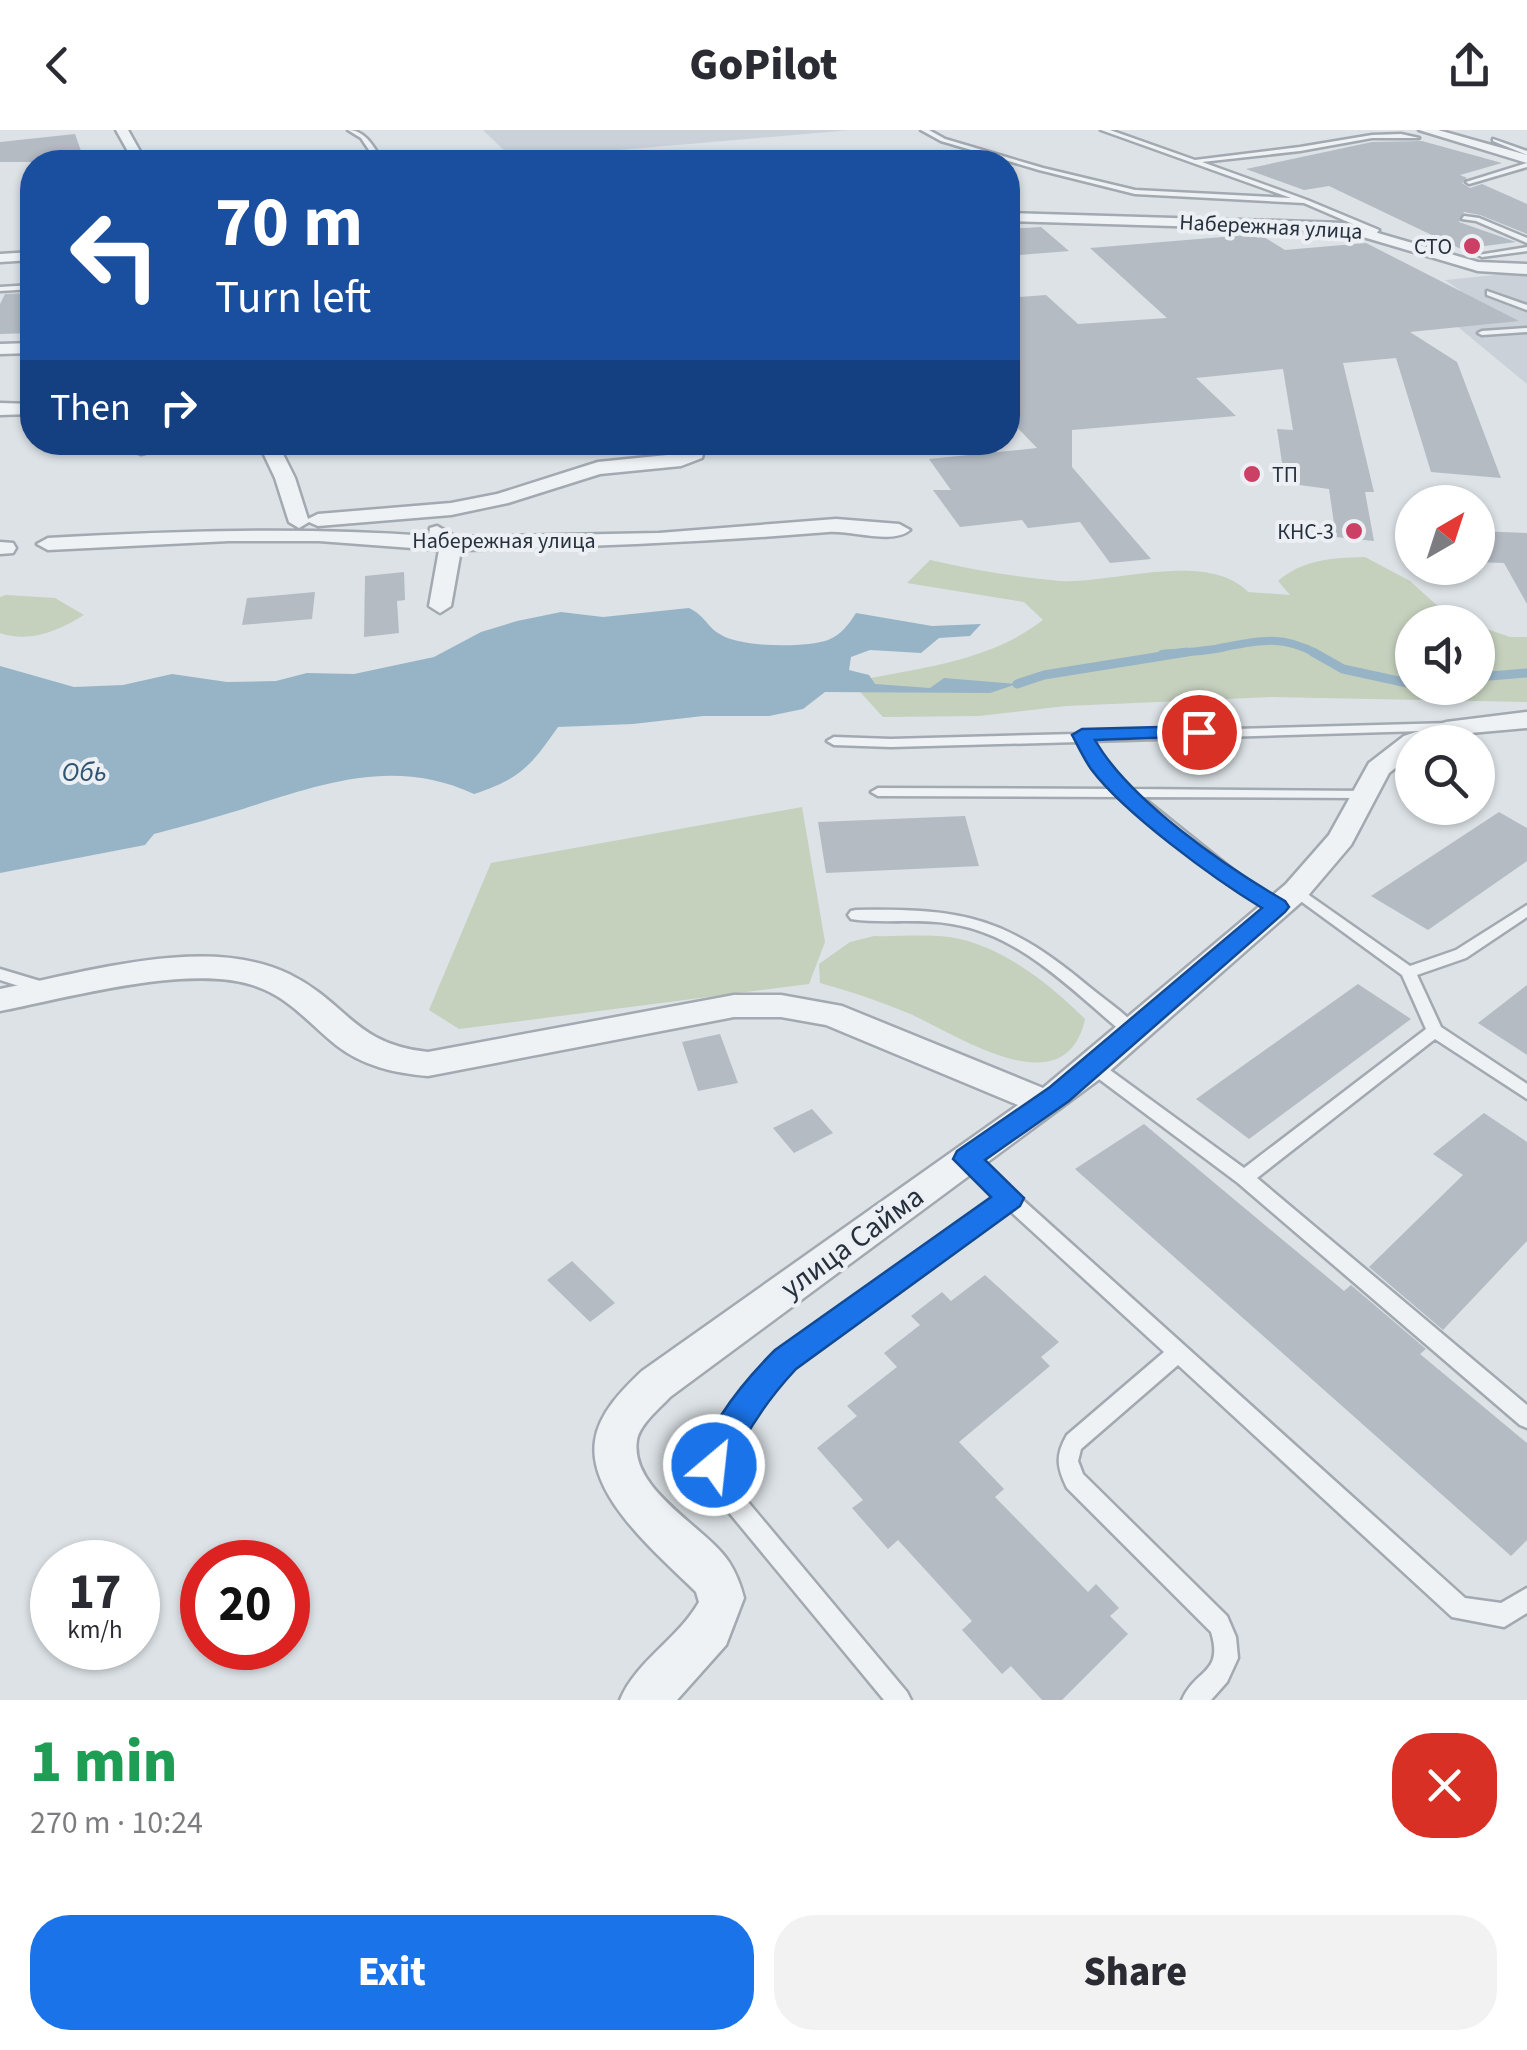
<!DOCTYPE html>
<meta charset="utf-8">
<style>
body{margin:0;font-family:"Source Sans 3",sans-serif;background:#f2f2f3;color:#2b2b33;height:100vh;display:flex;flex-direction:column;font-size:38px;white-space:nowrap}
*{box-sizing:border-box;margin:0}
p{font-size:32px;color:#7c7c81}
.icon{flex:none;width:55px;height:55px;fill:none;stroke:currentColor;stroke-width:2;stroke-linecap:round;stroke-linejoin:round}
.map{position:relative;height:1570px;overflow:hidden}
.panel{display:flex;flex-direction:column;background:#fff;flex:1}
.panel>*{flex:none}
.banner{position:absolute;left:20px;top:20px;width:1000px;height:305px;border-radius:40px;box-shadow:0 2px 8px #0004;background:#1a4fa0;color:#fff;overflow:hidden}
.needle{width:65px;rotate:39deg}
.fabs{position:absolute;left:1395px;top:355px;display:grid;gap:20px}
.fabs a{display:grid;place-items:center;width:100px;height:100px;border-radius:50%;background:#fff;box-shadow:0 2px 8px #0004;font-size:50px}
.speed{position:absolute;left:30px;top:1410px;display:flex;gap:20px;font-size:50px;font-weight:700;text-align:center}
.speed>*{display:grid;place-content:center;width:130px;height:130px;border-radius:50%;background:#fff;box-shadow:0 2px 8px #0004;line-height:1}
.speed small{font-size:25px;font-weight:400}
.speed .limit{border:15px solid #d22;background:#fff;color:#111}
.pin{position:absolute;display:grid;place-items:center;width:85px;height:85px;color:#fff;margin:-42px;border:5px solid #fff;border-radius:50%;box-shadow:0 2px 10px #0007}
.me{position:absolute;width:110px;margin:-55px;rotate:28deg;stroke-linejoin:round;filter:drop-shadow(0 0 8px #0008)}
.turn{display:flex;align-items:center;gap:35px;height:210px;padding:0 30px;font-size:45px}
.turn .icon{width:130px;height:130px;stroke-width:2.5}
.turn b{display:block;font-size:70px;line-height:85px}
.then{display:flex;align-items:center;height:95px;padding:0 30px;background:#0003;gap:20px;font-size:38px}
.round{display:grid;place-items:center;flex:none;width:105px;height:105px;border-radius:40px;background:#f2f2f3}
.overview{display:flex;align-items:center;justify-content:space-between;height:170px;padding:0 30px}
h1{font-size:60px;font-weight:800;line-height:75px;color:#1e9e55}
.button{display:flex;gap:20px;margin-top:auto;padding:20px 30px}
.button a{flex:1;height:115px;border-radius:40px;background:#1a73e8;color:#fff;font-size:40px;font-weight:800;line-height:115px;text-align:center}
.button a+a{background:#f2f2f3;color:#2b2b33}
header{display:flex;justify-content:space-between;align-items:center;height:130px;padding:0 30px;background:#fff;font-size:45px;font-weight:800}
.map>svg:first-child{display:block}
.built{fill:#cad1d8}
.green{fill:#c5d0bd}
.water{fill:#97b4c7}
.lines{fill:none;stroke-linecap:round;stroke-linejoin:round}
.stream-far1{stroke:#97b4c7;stroke-width:8}
.stream{stroke:#97b4c7;stroke-width:9}
.building{fill:#b4bbc3}
.lane-casing{stroke:#a2a9b0;stroke-width:5}
.street-casing{stroke:#a2a9b0;stroke-width:5}
.lane{fill:#eff2f5;fill-rule:evenodd}
.street{fill:#eff2f5;fill-rule:evenodd}
.route{fill:#1a73e8;stroke:#114b97;stroke-width:2.5}
.poi-dot{fill:#cd4066;stroke:#ecf0f4;stroke-width:4}
.labels{text-anchor:middle;stroke-width:8;stroke-linejoin:round;paint-order:stroke}
.far-street-label{font-size:22px;fill:#26313d;stroke:#ecf0f4}
.far-poi-label{font-size:22px;fill:#26313d;stroke:#ecf0f4;text-anchor:end}
.water-label{font-size:28px;font-style:italic;fill:#315570;stroke:#ecf0f4}
.near-street-label{font-size:30px;fill:#26313d;stroke:#ecf0f4}
</style>
<header><svg class="icon" aria-label="back" viewBox="0 0 24 24"><path d="M15 5l-7 7 7 7"/></svg>GoPilot<svg class="icon" aria-label="share" viewBox="0 0 24 24"><path d="M12 15V3M7 8l5-5 5 5M5 13v7h14v-7"/></svg></header>
<div class="map">
<svg width="1527" height="1570" viewBox="0 0 1527 1570">
<rect width="100%" height="100%" fill="#dce2e6"/>
<path class="built" d="M 483,0 L 851,0 L 513,29 Z
M 1527,142 L 1527,254 L 1428,172 L 1461,161 L 1445,150 Z"/>
<path class="green" d="M 1365,427 L 1410,451 L 1451,488 L 1466,492 L 1412,492 L 1412,558 L 1478,558 L 1478,496 L 1510,507 L 1527,507 L 1527,572 L 1271,567 L 1066,576 L 979,586 L 883,587 L 851,552 C 917,538 989,532 1043,490 L 1024,472 L 907,453 L 930,430 C 973,440 1016,447 1060,451 C 1113,454 1207,420 1248,462 L 1290,465 L 1278,451 C 1304,429 1332,428 1365,427 Z
M 6,465 L 55,468 L 84,485 C 58,501 30,513 0,503 L 0,467 Z
M 802,677 L 825,812 L 809,854 L 459,899 L 429,880 L 491,733 Z
M 874,806 C 901,807 934,803 960,809 C 1009,821 1050,855 1085,889 C 1065,980 955,903 908,883 C 879,871 850,861 820,853 L 819,834 L 850,812 Z"/>
<path class="water" d="M 689,478 C 705,486 706,495 718,503 C 738,518 805,518 828,510 C 841,505 849,494 856,483 L 932,496 L 981,494 L 970,506 L 939,508 L 921,523 L 870,520 L 851,527 L 849,540 L 869,545 L 875,554 L 930,558 L 944,548 L 1017,554 L 990,563 L 825,562 L 803,579 L 769,586 L 703,586 L 633,594 L 558,597 C 531,636 520,649 474,664 C 394,627 322,654 243,679 C 214,688 184,696 154,704 L 145,715 L 0,743 L 0,536 L 74,557 L 123,555 L 172,544 L 227,552 L 276,551 L 307,543 L 354,544 L 434,527 L 481,502 L 517,491 L 561,482 L 603,487 Z"/>
<g class="lines">
<path class="stream-far1" d="M 1162,524 C 1183,522 1205,522 1225,517 C 1260,510 1284,505 1317,524"/>
<path class="stream" d="M 1313,522 L 1343,539 L 1412,554
M 1478,547 L 1527,543
M 1017,554 L 1044,545 L 1187,522"/>
</g>
<path class="building" d="M 75,4 L 85,32 L 0,32 L 0,12 Z
M 1422,11 L 1502,33 L 1460,45 L 1467,48 L 1462,53 L 1470,58 L 1482,54 L 1527,74 L 1527,104 L 1480,85 L 1464,82 L 1459,92 L 1516,112 L 1461,119 L 1329,56 L 1304,60 L 1246,39 L 1372,12 Z
M 1041,97 L 1069,121 L 1008,126 L 1008,99 Z
M 1259,104 L 1285,120 L 1366,113 L 1519,191 L 1410,202 L 1457,232 L 1501,348 L 1431,342 L 1396,228 L 1343,233 L 1374,362 L 1365,362 L 1374,411 L 1336,407 L 1329,359 L 1285,353 L 1277,299 L 1293,300 L 1283,239 L 1196,248 L 1236,286 L 1072,300 L 1072,337 L 1151,429 L 1110,433 L 1080,392 L 1028,398 L 1022,390 L 960,397 L 933,360 L 951,360 L 929,329 L 1037,318 L 1008,288 L 1008,168 L 1046,165 L 1078,194 L 1167,188 L 1090,118 Z
M 32,163 L 32,203 L 0,204 L 0,174 L 5,164 Z
M 1478,401 L 1527,403 L 1527,474 L 1504,433 L 1478,432 Z
M 404,442 L 405,470 L 397,471 L 399,503 L 364,507 L 365,446 Z
M 315,462 L 312,489 L 242,495 L 247,468 Z
M 1499,682 L 1527,698 L 1527,731 L 1428,800 L 1371,766 Z
M 965,686 L 979,736 L 826,743 L 818,692 Z
M 1358,854 L 1411,889 L 1249,1009 L 1196,969 Z
M 1527,855 L 1527,925 L 1478,893 Z
M 720,904 L 738,953 L 698,961 L 682,912 Z
M 812,979 L 833,1003 L 794,1023 L 773,998 Z
M 1484,983 L 1527,1012 L 1527,1111 L 1443,1200 L 1369,1137 L 1463,1045 L 1433,1024 Z
M 1144,994 L 1344,1161 L 1351,1155 L 1426,1219 L 1420,1224 L 1527,1313 L 1527,1410 L 1511,1426 L 1075,1039 Z
M 572,1131 L 615,1173 L 590,1192 L 547,1150 Z
M 985,1145 L 1059,1212 L 1041,1227 L 1050,1236 L 959,1312 L 1004,1359 L 995,1367 L 1088,1462 L 1096,1454 L 1119,1478 L 1110,1486 L 1128,1504 L 1062,1570 L 1042,1570 L 1011,1536 L 1002,1544 L 962,1500 L 972,1491 L 898,1410 L 888,1419 L 852,1378 L 863,1370 L 817,1318 L 857,1286 L 847,1276 L 897,1237 L 884,1223 L 920,1195 L 911,1186 L 942,1162 L 951,1171 Z"/>
<g class="lines">
<g class="lane-casing">
<path id="lane" d="M 348,0 C 366,0 375,19 383,32 L 377,32 L 361,8 Z
M 921,0 L 929,0 L 945,9 L 1043,38 L 1135,60 L 1291,68 L 1101,0 L 1110,0 L 1195,30 L 1300,17 L 1372,5 L 1401,4 L 1419,8 L 1372,8 L 1300,21 L 1202,32 L 1307,70 L 1379,100 L 1376,104 L 1304,73 L 1135,64 L 1039,40 L 941,11 Z
M 1493,9 L 1527,21 L 1527,25 L 1493,11 Z
M 1527,33 L 1527,37 L 1469,54 L 1466,52 Z
M 1464,86 L 1479,88 L 1527,108 L 1527,113 L 1476,91 L 1462,89 Z
M 1527,117 L 1527,121 L 1482,127 L 1478,125 Z
M 32,155 L 32,159 L 0,161 L 0,157 Z
M 1487,161 L 1527,175 L 1527,180 L 1487,165 Z
M 1527,198 L 1527,202 L 1482,205 L 1478,203 L 1482,201 Z
M 1451,593 L 1456,594 L 1457,597 L 1456,600 L 1092,611 L 1109,636 L 1132,659 L 1367,661 L 1369,664 L 1362,668 L 1142,667 L 1238,744 L 1283,773 L 1285,777 L 1283,781 L 1278,782 L 1227,750 L 1125,667 L 878,666 L 871,662 L 878,658 L 1116,659 L 1100,641 L 1079,612 L 891,617 L 834,615 L 827,611 L 834,607 L 891,609 L 1076,604 L 1082,601 L 1087,603 Z
M 1296,756 L 1410,836 L 1456,820 L 1527,775 L 1527,787 L 1466,828 L 1417,845 L 1441,897 L 1527,954 L 1527,969 L 1435,909 L 1257,1048 L 1527,1275 L 1527,1298 L 1520,1295 L 1238,1053 L 1087,940 L 1085,936 L 1087,932 L 1099,932 L 1244,1038 L 1426,899 L 1402,845 L 1291,764 L 1289,761 Z
M 856,780 C 966,778 1008,788 1093,860 C 1109,873 1128,885 1140,901 L 1138,905 L 1126,905 C 1073,862 1022,805 952,794 C 918,788 882,794 851,789 L 848,785 L 851,781 Z
M 0,839 L 50,854 L 52,858 L 50,862 L 44,864 L 0,850 Z
M 966,1022 L 972,1024 L 1465,1468 L 1501,1473 L 1527,1458 L 1527,1483 L 1504,1497 L 1452,1487 L 1178,1235 L 1081,1319 L 1078,1331 L 1083,1344 L 1227,1486 L 1236,1507 L 1238,1528 L 1227,1552 L 1211,1570 L 1182,1570 C 1195,1539 1224,1544 1211,1502 L 1067,1358 C 1057,1337 1055,1326 1067,1305 L 1164,1222 L 1009,1080 C 967,1110 925,1140 883,1170 C 821,1215 752,1257 725,1334 L 738,1360 L 907,1562 L 911,1570 L 884,1570 L 722,1374 L 703,1335 C 735,1245 797,1210 870,1158 C 912,1128 955,1098 997,1068 L 960,1034 L 957,1029 L 960,1024 Z"/>
</g>
<g class="street-casing">
<path id="street" d="M 116,0 L 128,0 L 146,32 L 134,32 Z
M 1419,0 L 1438,0 L 1527,25 L 1527,33 Z
M 1008,83 L 1343,93 L 1478,132 L 1527,134 L 1527,144 L 1478,141 L 1343,101 L 1008,91 Z
M 32,122 L 32,130 L 0,132 L 0,124 Z
M 32,213 L 32,223 L 0,224 L 0,214 Z
M 0,273 L 32,274 L 32,284 L 0,285 Z
M 113,312 L 185,312 L 141,324 Z
M 258,312 L 277,312 L 295,348 L 308,389 L 318,384 L 451,373 L 497,364 L 598,332 L 677,324 L 686,321 L 687,312 L 706,312 L 702,328 L 681,336 L 600,344 L 508,373 L 451,385 L 318,396 L 309,392 L 299,398 L 289,392 L 275,348 Z
M 836,389 L 899,394 L 910,400 C 893,415 850,400 828,402 C 705,412 584,417 461,420 L 451,476 L 440,483 L 429,476 L 439,420 L 319,411 L 229,411 L 48,420 L 37,414 L 48,408 C 176,401 301,397 429,406 L 430,398 L 437,396 L 456,407 L 659,403 Z
M 0,412 L 13,413 L 16,418 L 13,423 L 0,424 Z
M 1527,582 L 1527,598 L 1459,604 L 1436,612 L 1412,612 L 1412,625 L 1389,643 L 1351,715 L 1306,768 L 1105,945 L 670,1267 C 659,1279 640,1294 637,1310 C 629,1360 706,1397 729,1432 C 736,1443 741,1456 744,1468 L 726,1515 L 677,1570 L 620,1570 C 636,1531 678,1509 699,1472 L 696,1462 C 661,1427 587,1367 595,1311 C 599,1283 622,1260 642,1241 L 1018,975 L 826,895 L 781,887 L 734,887 L 428,946 C 394,943 363,936 336,915 C 312,896 292,871 263,859 C 199,830 69,868 0,881 L 0,859 C 85,843 207,804 289,844 C 348,873 353,914 428,922 L 734,865 L 781,865 L 842,876 L 1043,958 L 1286,754 L 1329,705 L 1369,633 L 1404,606 L 1446,592 Z"/>
</g>
<use href="#lane" class="lane"/>
<use href="#street" class="street"/>
</g>
<path class="route" d="M 1199,596 L 1209,602 L 1206,606 L 1095,610 C 1129,670 1226,737 1285,771 L 1289,777 L 1285,782 L 1069,971 L 985,1030 L 1024,1068 L 1020,1076 L 796,1239 C 766,1271 743,1306 726,1346 L 714,1350 L 703,1346 L 698,1335 C 710,1292 744,1251 775,1220 L 991,1067 L 953,1029 L 957,1021 L 1050,957 L 1262,778 C 1214,749 1124,683 1091,639 C 1084,629 1078,616 1072,605 L 1082,599 Z"/>
<g class="poi-dot">
<circle cx="1472" cy="116" r="10"/>
<circle cx="1252" cy="344" r="10"/>
<circle cx="1354" cy="401" r="10"/>
</g>
<g class="labels">
<g class="far-street-label">
<text transform="translate(1271 96) rotate(3)" y="8">Набережная улица</text>
<text x="504" y="418">Набережная улица</text>
</g>
<g class="far-poi-label">
<text x="1452" y="124">СТО</text>
<text x="1272" y="352" text-anchor="start">ТП</text>
<text x="1334" y="409">КНС-3</text>
</g>
<g class="water-label">
<text x="84" y="651">Обь</text>
</g>
<g class="near-street-label">
<text transform="translate(852 1112) rotate(-36)" y="10">улица Сайма</text>
</g>
</g>
</svg>
<div class="fabs">
<a><svg class="needle" viewBox="-14 -14 28 28"><path d="M0-13l5 13h-10z" fill="#e53935"/><path d="M0 13l5-13h-10z" fill="#7c7c81"/></svg></a>
<a><svg class="icon" aria-label="sound" viewBox="0 0 24 24"><path d="M4 9h4l5-4v14l-5-4H4zM17 9q2 3 0 6"/></svg></a>
<a><svg class="icon" aria-label="search" viewBox="0 0 24 24"><circle cx="10" cy="10" r="6"/><path d="M15 15l6 6"/></svg></a>
</div>
<div class="speed"><div>17<small>km/h</small></div><div class="limit">20</div></div>
<div class="pin" style="left:1199px;top:602px;background:#d93025"><svg class="icon" aria-label="arrive" viewBox="0 0 24 24"><path d="M6 21V4h12l-3 4 3 4H6"/></svg></div>
<svg class="me" style="left:714px;top:1335px" viewBox="-20 -20 40 40"><circle r="17" fill="#1a73e8" stroke="#fff" stroke-width="3"/><path d="M0-11L8 9 0 5-8 9z" fill="#fff"/></svg>
<div class="banner">
<div class="turn"><svg class="icon" aria-label="left" viewBox="0 0 24 24"><path d="M17 20v-9H6M10 6l-5 5 5 5"/></svg><div><b>70 m</b>Turn left</div></div>
<div class="then">Then<svg class="icon" aria-label="right" viewBox="0 0 24 24"><path d="M7 20v-9h11M14 6l5 5-5 5"/></svg></div>
</div>
</div>
<section class="panel">
<div class="overview"><div><h1>1 min</h1><p>270 m · 10:24</p></div><a class="round" style="background:#d93025;color:#fff"><svg class="icon" aria-label="close" viewBox="0 0 24 24"><path d="M6 6l12 12M18 6L6 18"/></svg></a></div>
<div class="button"><a>Exit</a><a>Share</a></div>
</section>
